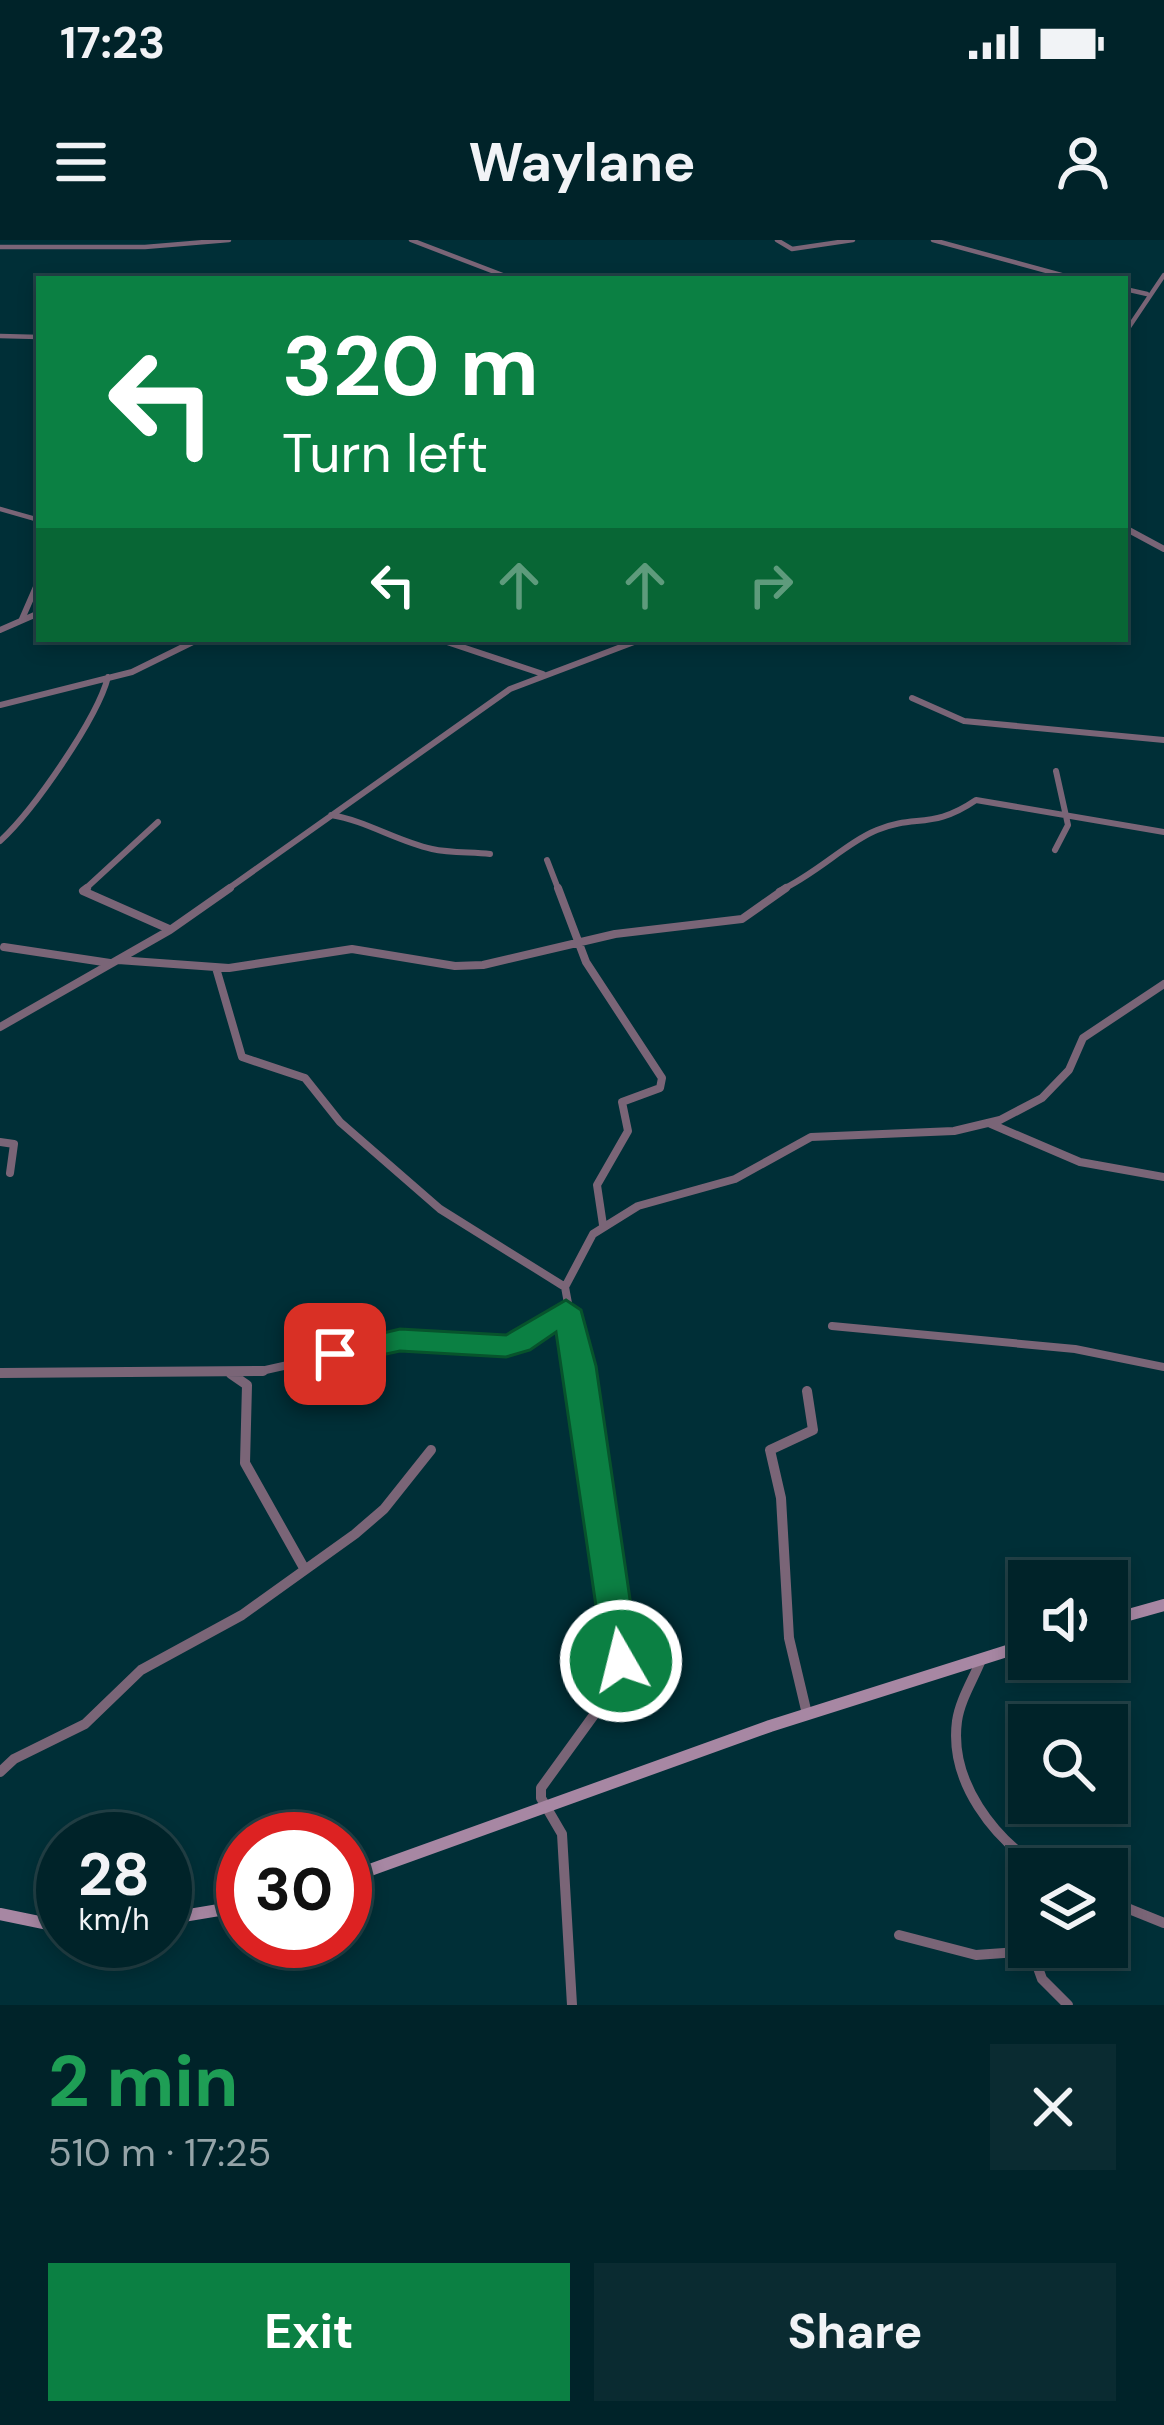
<!DOCTYPE html>
<meta charset="utf-8">
<style>
body{margin:0;font-family:"DM Sans",sans-serif;background:#0a2b31;color:#f1f3f6;height:100vh;display:flex;flex-direction:column;font-size:45px;white-space:nowrap}
*{box-sizing:border-box;margin:0}
p{font-size:39px;color:#95a4a8}
.icon{flex:none;width:66px;height:66px;fill:none;stroke:currentColor;stroke-width:2;stroke-linecap:round;stroke-linejoin:round}
.map{position:relative;height:1765px;overflow:hidden}
.details{display:flex;flex-direction:column;background:#002329;flex:1}
.details>*{flex:none}
.hud{position:absolute;left:36px;top:36px;width:1092px;height:366px;border-radius:0px;box-shadow:0 6px 18px #0003,0 0 0 3px #224046;background:#0b8043;color:#fff;overflow:hidden}
.buttons{position:absolute;left:1008px;top:1320px;display:grid;gap:24px}
.buttons a{display:grid;place-items:center;width:120px;height:120px;border-radius:0px;background:#002329;box-shadow:0 6px 18px #0003,0 0 0 3px #224046;font-size:60px}
.speed{position:absolute;left:36px;top:1572px;display:flex;gap:24px;font-size:60px;font-weight:700;text-align:center}
.speed>*{display:grid;place-content:center;width:156px;height:156px;border-radius:50%;background:#002329;box-shadow:0 6px 18px #0003,0 0 0 3px #224046;line-height:1}
.speed small{font-size:30px;font-weight:400}
.speed .limit{border:18px solid #d22;background:#fff;color:#111}
.pin{position:absolute;display:grid;place-items:center;width:102px;height:102px;color:#fff;margin:-51px;border-radius:24px;box-shadow:0 6px 18px #0006}
.me{position:absolute;width:132px;margin:-66px;rotate:352deg;stroke-linejoin:round;filter:drop-shadow(0 0 9px #0008)}
.turn{display:flex;align-items:center;gap:42px;height:252px;padding:0 48px;font-size:54px}
.turn .icon{width:156px;height:156px;stroke-width:2.5}
.turn b{display:block;font-size:84px;line-height:102px}
.lanes{display:flex;align-items:center;height:114px;padding:0 48px;background:#0003;justify-content:center;gap:60px;direction:ltr}
.lanes .off{opacity:.35}
.round{display:grid;place-items:center;flex:none;width:126px;height:126px;border-radius:0px;background:#0a2b31}
.head{display:flex;align-items:center;justify-content:space-between;height:204px;padding:0 48px}
h1{font-size:72px;font-weight:700;line-height:90px;color:#1e9e55}
.action{display:flex;gap:24px;margin-top:auto;padding:24px 48px}
.action a{flex:1;height:138px;border-radius:0px;background:#0b8043;color:#fff;font-size:48px;font-weight:700;line-height:138px;text-align:center}
.action a+a{background:#0a2b31;color:#f1f3f6}
.status{display:flex;justify-content:space-between;align-items:center;height:84px;padding:0 60px;background:#002329;direction:ltr}
.status svg{height:33px;fill:currentColor}
header{display:flex;justify-content:space-between;align-items:center;height:156px;padding:0 48px;background:#002329;font-size:54px;font-weight:700}
.map>svg:first-child{display:block}
.lines{fill:none;stroke-linecap:round;stroke-linejoin:round}
.minor-far3{stroke:#7a6577;stroke-width:4.5}
.minor-far2{stroke:#7a6577;stroke-width:6}
.minor-far1{stroke:#7a6577;stroke-width:8}
.minor{stroke:#7a6577;stroke-width:10}
.secondary{stroke:#a787a3;stroke-width:12}
.route{fill:#0b8043;stroke:#07532c;stroke-width:3}
</style>
<div class="status"><b>17:23</b><svg viewBox="0 0 49 12"><path d="M0 12V9h3v3zM5 12V6h3v6zM10 12V3h3v9zM15 12V0h3v12zM26 1h20v11H26zM47 4h2v5h-2z"/></svg></div>
<header><svg class="icon" aria-label="menu" viewBox="0 0 24 24"><path d="M4 6h16M4 12h16M4 18h16"/></svg>Waylane<svg class="icon" aria-label="person" viewBox="0 0 24 24"><circle cx="12" cy="8" r="4"/><path d="M4 21q1-7 8-7t8 7"/></svg></header>
<div class="map">
<svg width="1164" height="1765" viewBox="0 0 1164 1765">
<rect width="100%" height="100%" fill="#002f37"/>
<g class="lines">
<path class="minor-far3" d="M 411,0 L 513,39
M 777,0 L 792,9 L 853,0
M 933,0 L 1076,39
M 0,7 L 145,7 L 229,0
M 1125,49 L 1147,54
M 1125,93 L 1164,35
M 0,96 L 39,97
M 0,269 L 39,280"/>
<path class="minor-far2" d="M 1125,288 L 1164,309
M 22,379 L 39,340
M 0,390 L 39,373
M 438,399 L 543,434
M 912,458 L 964,481 L 1164,500
M 0,465 L 132,432 L 199,399
M 331,575 C 367,581 396,601 432,609 C 450,613 471,612 490,614
M 0,601 C 33,571 97,479 108,437
M 1055,610 L 1068,585 L 1056,531
M 547,620 L 559,651
M 83,651 L 158,582
M 225,651 L 510,449 L 642,399
M 779,651 C 815,635 847,602 877,590 C 916,574 932,590 976,560 L 1164,592"/>
<path class="minor-far1" d="M 87,648 L 83,651 L 169,689
M 558,648 L 586,722 L 662,838 L 660,848 L 622,862 L 628,891 L 597,945 L 603,985
M 4,707 L 110,723
M 118,720 L 229,728 L 352,709 L 455,726 L 483,725 L 615,694 L 742,679 L 786,648
M 216,728 L 242,817 L 305,838 L 340,882 L 440,969 L 565,1047
M 0,787 L 170,690 L 230,648
M 991,884 L 1080,922 L 1164,937
M 0,902 L 14,904 L 10,933
M 832,1086 L 1075,1109 L 1164,1127
M 0,1133 L 261,1131 L 400,1100 L 506,1106 L 566,1070
M 581,1134 L 565,1047 L 593,994 L 638,966 L 735,939 L 811,897 L 954,891 L 1000,880 L 1042,858 L 1069,830 L 1083,798 L 1164,744"/>
<path class="minor" d="M 0,1133 L 263,1131
M 231,1134 L 247,1145 L 245,1223 L 304,1328
M 807,1151 L 813,1190 L 770,1210 L 781,1258 L 789,1398 L 807,1474
M 981,1420 C 973,1440 960,1460 957,1481 C 949,1542 994,1599 1042,1629
M 0,1532 L 14,1519 L 85,1484 L 141,1430 L 242,1375 L 355,1294 L 384,1269 L 431,1210
M 1107,1660 L 1164,1683
M 899,1695 L 976,1715 L 1031,1711
M 1031,1708 L 1042,1739 L 1068,1765
M 572,1765 L 562,1594 L 541,1558 L 541,1548 L 620,1439 L 580,1131"/>
<path class="secondary" d="M 1107,1381 L 1164,1365
M 345,1639 L 770,1486 L 1029,1404
M 0,1674 L 63,1687
M 165,1679 L 243,1666"/>
</g>
<path class="route" d="M 566,1060 L 581,1070 L 596,1126 L 639,1421 L 634,1431 L 621,1436 L 609,1431 L 604,1421 L 556,1092 L 530,1110 L 506,1117 L 400,1111 L 335,1125 L 324,1122 L 319,1114 L 324,1107 L 400,1089 L 506,1095 Z"/>
</svg>
<div class="buttons">
<a><svg class="icon" aria-label="sound" viewBox="0 0 24 24"><path d="M4 9h4l5-4v14l-5-4H4zM17 9q2 3 0 6"/></svg></a>
<a><svg class="icon" aria-label="search" viewBox="0 0 24 24"><circle cx="10" cy="10" r="6"/><path d="M15 15l6 6"/></svg></a>
<a><svg class="icon" aria-label="layers" viewBox="0 0 24 24"><path d="M12 4l9 5-9 5-9-5zM3 14l9 5 9-5"/></svg></a>
</div>
<div class="speed"><div>28<small>km/h</small></div><div class="limit">30</div></div>
<div class="pin" style="left:335px;top:1114px;background:#d93025"><svg class="icon" aria-label="arrive" viewBox="0 0 24 24"><path d="M6 21V4h12l-3 4 3 4H6"/></svg></div>
<svg class="me" style="left:621px;top:1421px" viewBox="-20 -20 40 40"><circle r="17" fill="#0b8043" stroke="#fff" stroke-width="3"/><path d="M0-11L8 9 0 5-8 9z" fill="#fff"/></svg>
<div class="hud">
<div class="turn"><svg class="icon" aria-label="left" viewBox="0 0 24 24"><path d="M17 20v-9H6M10 6l-5 5 5 5"/></svg><div><b>320 m</b>Turn left</div></div>
<div class="lanes"><svg class="icon" aria-label="left" viewBox="0 0 24 24"><path d="M17 20v-9H6M10 6l-5 5 5 5"/></svg><svg class="icon off" aria-label="ahead" viewBox="0 0 24 24"><path d="M12 20V5M6 11l6-6 6 6"/></svg><svg class="icon off" aria-label="ahead" viewBox="0 0 24 24"><path d="M12 20V5M6 11l6-6 6 6"/></svg><svg class="icon off" aria-label="right" viewBox="0 0 24 24"><path d="M7 20v-9h11M14 6l5 5-5 5"/></svg></div>
</div>
</div>
<section class="details">
<div class="head"><div><h1>2 min</h1><p>510 m · 17:25</p></div><a class="round"><svg class="icon" aria-label="close" viewBox="0 0 24 24"><path d="M6 6l12 12M18 6L6 18"/></svg></a></div>
<div class="action"><a>Exit</a><a>Share</a></div>
</section>
